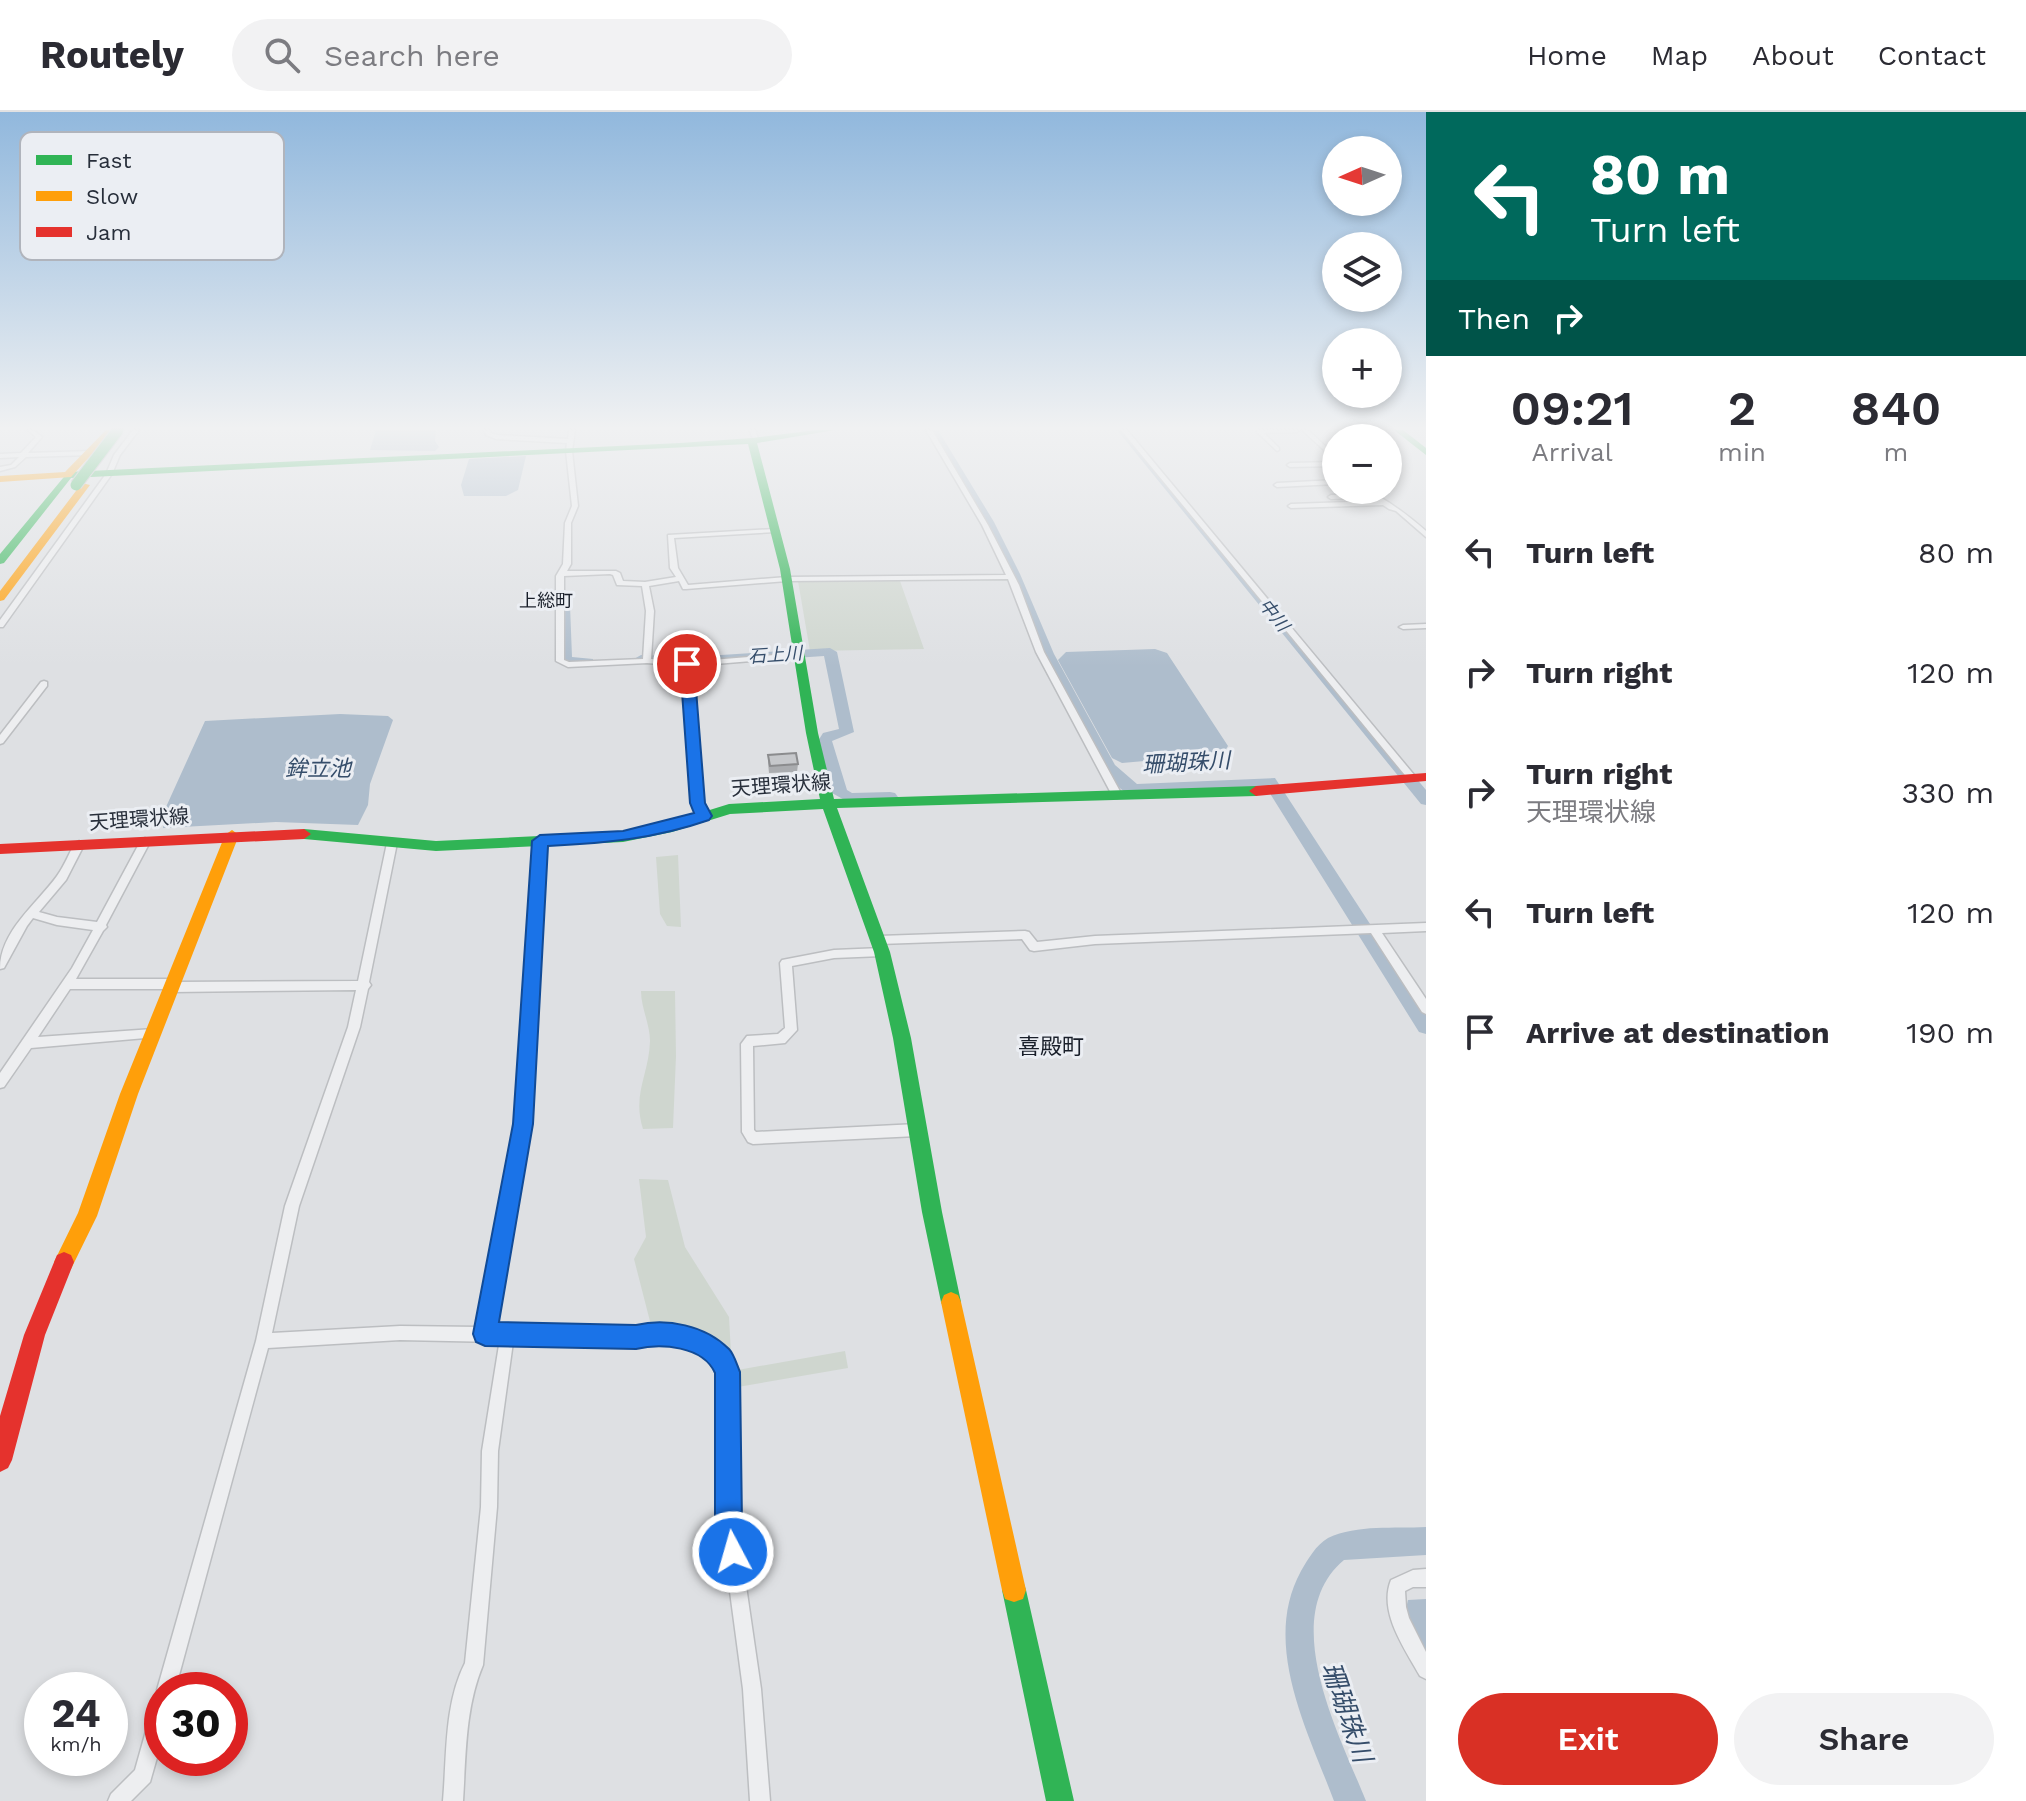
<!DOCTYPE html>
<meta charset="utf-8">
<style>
body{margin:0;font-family:"Work Sans","Noto Sans JP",sans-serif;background:#f2f2f3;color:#2b2b33;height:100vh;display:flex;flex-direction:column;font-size:30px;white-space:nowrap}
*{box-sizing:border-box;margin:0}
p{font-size:26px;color:#7c7c81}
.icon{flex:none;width:44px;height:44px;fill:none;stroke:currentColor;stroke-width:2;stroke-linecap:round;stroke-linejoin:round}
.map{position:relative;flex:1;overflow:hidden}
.details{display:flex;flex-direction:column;background:#fff;width:600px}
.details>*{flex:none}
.banner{background:#00695c;color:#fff;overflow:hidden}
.needle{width:52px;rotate:267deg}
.buttons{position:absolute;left:1322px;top:24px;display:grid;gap:16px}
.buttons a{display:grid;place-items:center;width:80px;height:80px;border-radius:50%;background:#fff;box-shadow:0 4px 12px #0003;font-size:40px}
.speed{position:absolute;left:24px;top:1560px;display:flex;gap:16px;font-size:40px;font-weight:700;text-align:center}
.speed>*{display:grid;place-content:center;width:104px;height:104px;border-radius:50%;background:#fff;box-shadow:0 4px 12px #0003;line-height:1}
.speed small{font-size:20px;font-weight:400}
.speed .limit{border:12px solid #d22;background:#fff;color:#111}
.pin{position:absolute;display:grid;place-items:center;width:68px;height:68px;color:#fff;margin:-34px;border:4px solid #fff;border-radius:50%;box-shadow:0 2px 8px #0007}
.me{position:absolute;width:88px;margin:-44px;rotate:354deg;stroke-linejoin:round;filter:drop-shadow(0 0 6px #0008)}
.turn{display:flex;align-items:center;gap:28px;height:168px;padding:0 32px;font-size:36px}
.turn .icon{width:104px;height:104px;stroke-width:2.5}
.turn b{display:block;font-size:56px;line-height:68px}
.then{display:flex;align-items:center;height:76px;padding:0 32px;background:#0003;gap:16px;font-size:30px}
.eta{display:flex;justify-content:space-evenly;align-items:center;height:136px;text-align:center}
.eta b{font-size:48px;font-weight:600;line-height:56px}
.cta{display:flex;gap:16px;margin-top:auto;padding:16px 32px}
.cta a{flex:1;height:92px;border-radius:48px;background:#d93025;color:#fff;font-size:32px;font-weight:600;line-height:92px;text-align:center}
.cta a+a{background:#f2f2f3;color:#2b2b33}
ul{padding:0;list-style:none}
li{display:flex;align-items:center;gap:24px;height:120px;padding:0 32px}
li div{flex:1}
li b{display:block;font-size:30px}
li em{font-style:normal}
header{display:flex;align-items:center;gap:48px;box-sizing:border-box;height:112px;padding:0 40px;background:#fff;border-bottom:2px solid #e1e1e2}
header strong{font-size:38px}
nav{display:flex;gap:44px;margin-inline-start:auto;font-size:28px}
.search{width:560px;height:72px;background:#f2f2f3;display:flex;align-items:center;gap:20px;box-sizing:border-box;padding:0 28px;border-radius:44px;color:#7c7c81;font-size:30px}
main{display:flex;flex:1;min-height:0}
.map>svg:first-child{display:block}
.green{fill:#cfd6cf}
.water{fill:#aebdcc}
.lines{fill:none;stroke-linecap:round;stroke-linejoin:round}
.river{fill:#aebdcc;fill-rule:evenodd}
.street-casing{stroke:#bcbec1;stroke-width:3}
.street{fill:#edeef0;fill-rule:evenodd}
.fast{fill:#30b455;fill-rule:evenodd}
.slow{fill:#ff9f0a;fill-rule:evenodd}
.jam{fill:#e5322d;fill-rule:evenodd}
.fast-bridge-casing{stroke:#b1b3b7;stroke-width:13;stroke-linecap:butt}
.fast-bridge{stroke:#30b455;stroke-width:11}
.wall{fill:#aaacaf}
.building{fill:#c6c8cb;stroke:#8b8c8e;stroke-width:2}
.route{fill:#1a73e8;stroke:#114b97;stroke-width:2}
.labels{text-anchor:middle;stroke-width:6;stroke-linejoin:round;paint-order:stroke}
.far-neighbourhood-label{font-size:18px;fill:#191f2a;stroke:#ebeef3}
.far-water-label{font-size:18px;font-style:italic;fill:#354d6a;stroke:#ebeef3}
.street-label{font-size:20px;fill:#272e3a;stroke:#ebeef3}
.water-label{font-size:22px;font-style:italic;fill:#354d6a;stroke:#ebeef3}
.neighbourhood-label{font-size:22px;fill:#191f2a;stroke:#ebeef3}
.near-water-label{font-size:26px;font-style:italic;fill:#354d6a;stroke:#ebeef3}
.key{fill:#ebeef3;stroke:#b0b4bc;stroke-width:2}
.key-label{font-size:22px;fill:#272e3a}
</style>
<header>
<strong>Routely</strong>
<div class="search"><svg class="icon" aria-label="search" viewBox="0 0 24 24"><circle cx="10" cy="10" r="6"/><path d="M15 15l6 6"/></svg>Search here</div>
<nav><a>Home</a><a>Map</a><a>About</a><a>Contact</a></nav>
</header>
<main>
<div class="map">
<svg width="1426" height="1689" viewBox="0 0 1426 1689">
<rect width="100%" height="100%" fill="#dee0e3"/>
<path class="green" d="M 798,469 L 900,469 L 924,537 L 810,539 Z
M 678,743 L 681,815 L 667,814 L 660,802 L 656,745 Z
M 641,879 L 675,879 L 676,944 L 673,1016 L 643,1017 C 632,982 649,963 650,929 C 650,912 641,896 641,879 Z
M 639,1067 L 668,1068 L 685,1135 L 729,1205 L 732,1259 L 845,1239 L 848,1256 L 732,1276 L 724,1244 L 653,1221 L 634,1147 L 646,1125 Z"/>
<path class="water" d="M 376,318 L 436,318 L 435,329 L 439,335 L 435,339 L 370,338 Z
M 526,344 L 518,378 L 506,384 L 464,384 L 461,373 L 469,347 Z
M 1155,537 L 1167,541 L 1228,634 L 1223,642 L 1122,651 L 1112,646 L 1058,548 L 1066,540 Z
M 340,602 L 388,604 L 393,608 L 370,672 L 368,693 L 358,713 L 276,710 L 163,716 L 166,695 L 205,609 Z
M 1426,1487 L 1426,1542 L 1405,1501 L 1408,1488 Z"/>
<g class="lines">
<path class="river" d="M 928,318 L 938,318 L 994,410 L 1020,462 L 1054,542 L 1115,653 L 1137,672 L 1275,666 L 1426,898 L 1426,922 L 1419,920 L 1266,675 L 1131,683 C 1088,669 1009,462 984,413 C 967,380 947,349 928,318 Z
M 1117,318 L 1127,318 L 1426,678 L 1426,693 L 1421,692 Z
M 564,489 L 570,493 L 572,545 L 593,547 L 593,553 L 572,555 L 558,546 L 558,493 Z
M 830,536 L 837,540 L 854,620 L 832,629 L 847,678 L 852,681 L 890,680 L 895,681 L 898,685 L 895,689 L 850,691 L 832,681 L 818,629 L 823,621 L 839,617 L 824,544 L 690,553 L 641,551 L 634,547 L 641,543 L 690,545 Z
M 1426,1415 L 1426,1443 L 1344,1448 C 1276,1505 1340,1624 1366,1689 L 1334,1689 C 1308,1619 1261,1532 1301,1459 C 1308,1447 1316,1433 1328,1426 C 1358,1412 1394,1417 1426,1415 Z"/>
<g class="street-casing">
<path id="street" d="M 27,318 L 33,318 L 42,325 L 28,341 L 91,339 L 94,341 L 91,343 L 26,345 L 15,355 L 0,359 L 0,355 L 11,353 L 19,345 L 0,346 L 0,342 L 21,341 L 36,325 Z
M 133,318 L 139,318 L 120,343 L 112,362 L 3,515 L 0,515 L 0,508 L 106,362 L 114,343 Z
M 484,318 L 490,318 L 491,321 L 497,323 L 568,327 L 569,318 L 575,318 L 572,339 L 578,394 L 571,411 L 571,452 L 567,459 L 616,459 L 620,461 L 623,469 L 645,470 L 676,465 L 670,456 L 668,423 L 774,417 L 777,419 L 776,420 L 674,426 L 678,456 L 688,473 L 787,465 L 1006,463 L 982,413 L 926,318 L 932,318 L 988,413 L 1019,473 L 1044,540 L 1122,683 L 1117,686 L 1112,683 L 1036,540 L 1008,467 L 787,469 L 686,477 L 683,477 L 679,469 L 649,474 L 654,499 L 651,547 L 687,550 L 800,541 L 804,543 L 800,545 L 691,554 L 702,691 L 709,704 L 707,706 L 701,706 L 692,691 L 683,554 L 647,551 L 568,555 L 556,549 L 556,464 L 563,452 L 565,411 L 572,394 L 566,339 L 567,331 L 496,327 L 486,323 ZM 610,462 L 613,463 L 617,473 L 642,474 L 646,499 L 643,547 L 569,550 L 564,548 L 564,464 Z
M 749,318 L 755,318 L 759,330 L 755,330 Z
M 1121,318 L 1127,318 L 1415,664 L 1415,668 L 1409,668 Z
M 1257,318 L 1300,318 L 1297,320 L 1264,321 L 1279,336 L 1279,338 L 1277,339 L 1257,320 Z
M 1302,318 L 1308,318 L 1336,344 L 1336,349 Z
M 1336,350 L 1336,354 L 1290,355 L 1287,353 L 1290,351 Z
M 1336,368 L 1336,372 L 1277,375 L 1274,373 L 1277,371 Z
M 1378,382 L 1378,384 L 1376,385 L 1331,387 L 1328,385 L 1331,383 Z
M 1380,385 C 1397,395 1411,406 1426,419 L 1426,425 L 1396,399 L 1389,397 L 1383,393 L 1291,396 L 1288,394 L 1291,392 L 1379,389 L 1377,387 Z
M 1426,512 L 1426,516 L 1403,517 L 1399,515 L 1403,513 Z
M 44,569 L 47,570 L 47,574 L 3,631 L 0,632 L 0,623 L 41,570 Z
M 145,726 L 150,730 L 106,813 L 107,815 L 103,819 L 76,867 L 173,867 L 178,870 L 358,869 L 387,731 L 392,727 L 397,731 L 369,870 L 371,873 L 368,877 L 360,915 L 299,1094 L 272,1221 L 400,1214 L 479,1215 L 517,1012 L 535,729 L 537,727 L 543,727 L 545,729 L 529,1012 L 494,1215 C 538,1216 584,1217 629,1218 C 649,1218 665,1213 685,1219 C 707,1225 726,1238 736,1260 L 737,1412 L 761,1577 L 770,1689 L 750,1689 L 743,1577 L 721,1412 L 720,1262 C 713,1249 702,1239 688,1234 C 668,1228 651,1232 632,1232 C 592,1233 552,1231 513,1230 L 498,1339 L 497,1395 L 483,1553 C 465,1596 466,1643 463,1689 L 443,1689 C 447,1644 444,1592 465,1551 L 481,1395 L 482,1339 L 499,1233 L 498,1230 L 400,1228 L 268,1236 L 175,1578 L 162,1578 L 162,1628 L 150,1670 L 131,1689 L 108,1689 L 111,1682 L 135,1658 L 153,1594 L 156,1588 L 161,1585 L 157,1578 L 256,1229 L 285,1094 L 348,915 L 356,878 L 172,880 L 167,877 L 70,877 L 38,925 L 153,917 L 157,919 L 159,922 L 157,925 L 31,936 L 4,975 L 0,976 L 0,961 L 72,856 L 93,818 L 57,813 L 33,806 L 27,814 L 4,856 L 0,857 C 0,819 36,793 57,764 C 65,753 69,741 75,731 L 79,729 L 84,733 L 66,768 L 39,800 L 57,805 L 97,810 L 140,730 Z
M 1426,811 L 1426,819 L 1382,821 L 1426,887 L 1426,902 L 1422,900 L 1371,821 L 1095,832 L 1034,839 L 1030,838 L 1022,827 L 879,832 L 875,831 L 874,828 L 875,825 L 879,824 L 1025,819 L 1029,820 L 1037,830 L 1095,824 Z
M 882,836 L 886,837 L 887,840 L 886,843 L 882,844 L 834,846 L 792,854 L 797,918 L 785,931 L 753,934 L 754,1018 L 756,1020 L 917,1012 L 921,1014 L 923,1018 L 921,1022 L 917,1024 L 753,1032 L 748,1030 L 742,1020 L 741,932 L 747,924 L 778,922 L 785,916 L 780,851 L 782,848 L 834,838 Z
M 1426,1457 L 1426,1475 L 1413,1475 L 1405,1479 L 1406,1495 L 1409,1506 L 1426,1540 L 1426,1567 L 1420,1564 C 1405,1537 1378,1500 1391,1468 L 1413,1458 Z"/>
</g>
<use href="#street" class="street"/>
<path class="fast" d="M 816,318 L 835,318 L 757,331 L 790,457 L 818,621 L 834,687 L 1256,674 L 1263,679 L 1256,684 L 837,696 L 890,840 L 911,926 L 942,1100 L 961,1190 L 958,1197 L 951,1200 L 944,1197 L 941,1190 L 922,1100 L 893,926 L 874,840 L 823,697 L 730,702 L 672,720 L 623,730 L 436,739 L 304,727 L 297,722 L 304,717 L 436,729 L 623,720 L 671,710 L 729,692 L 820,687 L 806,621 L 780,457 L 748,332 L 71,366 L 4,451 L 0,452 L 0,442 L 68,360 L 680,331 L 752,326 Z
M 1394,318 L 1403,318 L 1426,336 L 1426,343 Z
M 1014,1466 L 1023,1469 L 1026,1478 L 1074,1689 L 1046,1689 L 1002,1478 L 1005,1469 Z"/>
<path class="slow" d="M 106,318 L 114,318 L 71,365 L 0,370 L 0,364 L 65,360 Z
M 82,371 L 90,373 L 4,488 L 0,489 L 0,479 Z
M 232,718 L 239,723 L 138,982 L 97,1104 L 71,1157 L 64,1160 L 57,1157 L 54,1150 L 78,1101 L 120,982 L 225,723 Z
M 951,1180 L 958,1183 L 961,1190 L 1026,1478 L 1023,1487 L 1014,1490 L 1005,1487 L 1002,1478 L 941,1190 L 944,1183 Z"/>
<path class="jam" d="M 1426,661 L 1426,669 L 1256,684 L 1249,679 L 1256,674 Z
M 304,717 L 311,722 L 304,727 L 0,742 L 0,732 Z
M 64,1140 L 71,1143 L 74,1150 L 45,1223 L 12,1348 L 8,1356 L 0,1360 L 0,1304 L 24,1223 L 57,1143 Z"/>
<g class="fast-bridge-casing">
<path id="fast-bridge" d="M 76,373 L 118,318"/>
</g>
<use href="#fast-bridge" class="fast-bridge"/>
</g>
<path class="wall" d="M 768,643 L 798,652 L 797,660 L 769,661 L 768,651 Z"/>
<path class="building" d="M 796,641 L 798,652 L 770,654 L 768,643 Z"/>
<linearGradient id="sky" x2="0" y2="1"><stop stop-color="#91b8dd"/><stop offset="0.57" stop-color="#f0f1f2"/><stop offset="1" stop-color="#f0f1f2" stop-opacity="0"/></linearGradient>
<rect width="1426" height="554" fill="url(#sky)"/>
<path class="route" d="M 687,548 L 694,552 L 705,691 L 712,704 L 709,708 C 654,727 606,731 548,734 L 533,1012 L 499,1210 L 636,1213 C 667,1206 705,1213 729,1237 C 734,1242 737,1253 740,1260 L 742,1412 L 746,1440 L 742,1450 L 733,1454 L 723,1450 L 715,1412 L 715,1261 C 703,1234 661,1231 636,1237 L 485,1234 L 476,1230 L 473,1222 L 513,1012 L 532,729 L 540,723 L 623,719 L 694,701 L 690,691 L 680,552 Z"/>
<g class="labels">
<g class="far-neighbourhood-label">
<text x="546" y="495">上総町</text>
</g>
<g class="far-water-label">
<text transform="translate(1274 503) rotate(51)" y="6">中川</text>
<text transform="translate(775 543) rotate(-4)" y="6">石上川</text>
</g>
<g class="street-label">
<text transform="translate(781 673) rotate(-4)" y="7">天理環状線</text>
<text transform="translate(139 707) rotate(-4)" y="7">天理環状線</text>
</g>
<g class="water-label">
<text transform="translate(1186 650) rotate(-3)" y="8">珊瑚珠川</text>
<text x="318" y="664">鉾立池</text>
</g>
<g class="neighbourhood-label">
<text x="1051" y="942">喜殿町</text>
</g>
<g class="near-water-label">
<text transform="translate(1347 1600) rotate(71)" y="9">珊瑚珠川</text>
</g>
</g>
<rect x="20" y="20" width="264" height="128" rx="12" class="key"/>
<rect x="36" y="43" width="36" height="10" fill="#30b455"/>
<rect x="36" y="79" width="36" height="10" fill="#ff9f0a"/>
<rect x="36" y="115" width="36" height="10" fill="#e5322d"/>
<g class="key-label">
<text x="86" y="56">Fast</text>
<text x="86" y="92">Slow</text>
<text x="86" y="128">Jam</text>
</g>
</svg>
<div class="buttons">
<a><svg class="needle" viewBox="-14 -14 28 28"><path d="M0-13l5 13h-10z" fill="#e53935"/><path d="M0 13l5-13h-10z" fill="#7c7c81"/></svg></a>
<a><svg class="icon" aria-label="layers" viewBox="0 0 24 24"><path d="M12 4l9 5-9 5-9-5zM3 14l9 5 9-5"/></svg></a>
<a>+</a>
<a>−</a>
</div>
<div class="speed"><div>24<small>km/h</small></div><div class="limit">30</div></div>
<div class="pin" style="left:687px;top:552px;background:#d93025"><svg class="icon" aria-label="arrive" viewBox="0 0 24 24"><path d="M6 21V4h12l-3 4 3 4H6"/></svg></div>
<svg class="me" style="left:733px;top:1440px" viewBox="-20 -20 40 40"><circle r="17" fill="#1a73e8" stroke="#fff" stroke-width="3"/><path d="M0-11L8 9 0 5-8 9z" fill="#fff"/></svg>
</div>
<section class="details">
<div class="banner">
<div class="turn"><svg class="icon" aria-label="left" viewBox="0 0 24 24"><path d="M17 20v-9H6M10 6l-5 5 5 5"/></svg><div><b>80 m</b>Turn left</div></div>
<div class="then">Then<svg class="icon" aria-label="right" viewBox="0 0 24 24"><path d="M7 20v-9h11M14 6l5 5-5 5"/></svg></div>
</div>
<div class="eta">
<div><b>09:21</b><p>Arrival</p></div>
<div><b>2</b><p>min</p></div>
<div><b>840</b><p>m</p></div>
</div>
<ul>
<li><svg class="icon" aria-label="left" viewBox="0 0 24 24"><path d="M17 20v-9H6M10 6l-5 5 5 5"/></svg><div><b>Turn left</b></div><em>80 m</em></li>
<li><svg class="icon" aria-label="right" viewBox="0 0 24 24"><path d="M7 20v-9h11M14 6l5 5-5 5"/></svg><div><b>Turn right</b></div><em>120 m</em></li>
<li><svg class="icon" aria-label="right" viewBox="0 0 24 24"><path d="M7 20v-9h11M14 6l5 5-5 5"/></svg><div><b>Turn right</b><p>天理環状線</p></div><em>330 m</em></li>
<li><svg class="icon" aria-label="left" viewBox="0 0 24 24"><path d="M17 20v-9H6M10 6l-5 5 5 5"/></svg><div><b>Turn left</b></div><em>120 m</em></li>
<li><svg class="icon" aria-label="arrive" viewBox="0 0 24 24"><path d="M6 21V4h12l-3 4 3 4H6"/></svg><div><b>Arrive at destination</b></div><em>190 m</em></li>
</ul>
<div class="cta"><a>Exit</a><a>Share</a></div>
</section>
</main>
